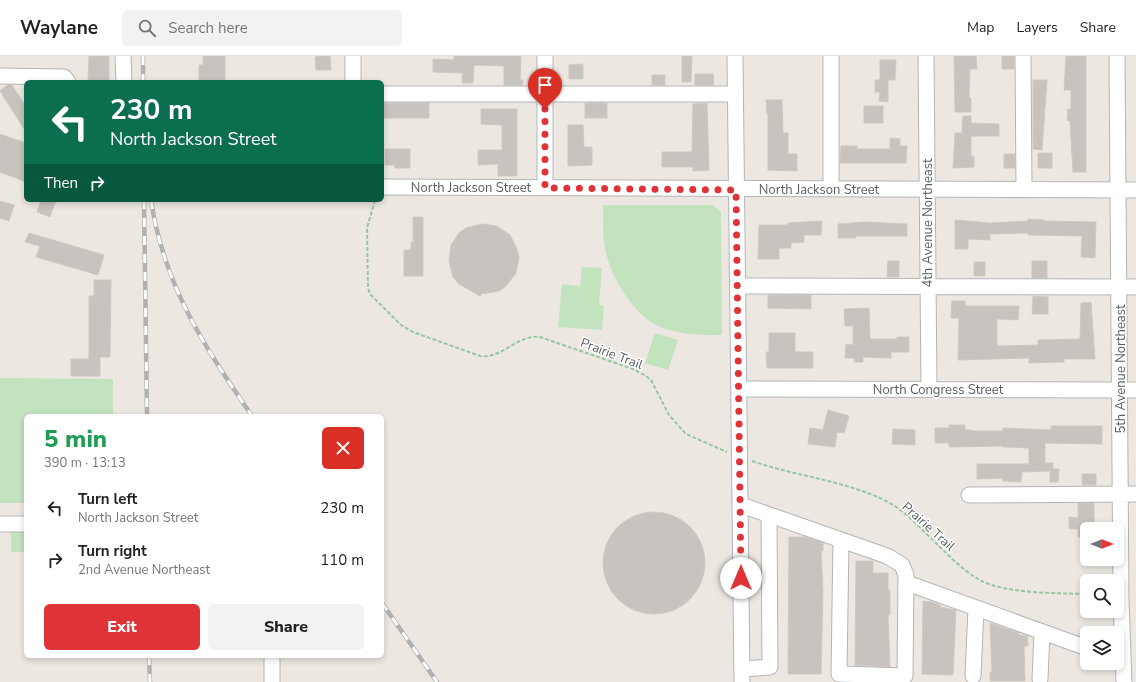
<!DOCTYPE html>
<meta charset="utf-8">
<style>
body{margin:0;font-family:"Nunito Sans",sans-serif;background:#f2f2f2;color:#202124;height:100vh;display:flex;flex-direction:column;font-size:15px;white-space:nowrap}
*{box-sizing:border-box;margin:0}
p{font-size:13px;color:#757577}
.icon{flex:none;width:22px;height:22px;fill:none;stroke:currentColor;stroke-width:2;stroke-linecap:round;stroke-linejoin:round}
.map{position:relative;flex:1;overflow:hidden}
.sheet{position:absolute;left:24px;top:358px;width:360px;height:244px;display:flex;flex-direction:column;background:#fff;border-radius:6px;box-shadow:0 2px 6px #0003}
.sheet>*{flex:none}
.top-card{position:absolute;left:24px;top:24px;width:360px;height:122px;border-radius:6px;box-shadow:0 2px 6px #0003;background:#0b6e4f;color:#fff;overflow:hidden}
.needle{width:26px;rotate:90deg}
.controls{position:absolute;left:1080px;top:466px;display:grid;gap:8px}
.controls a{display:grid;place-items:center;width:44px;height:44px;border-radius:6px;background:#fff;box-shadow:0 2px 6px #0003;font-size:20px}
.pin{position:absolute;display:grid;place-items:center;width:34px;height:34px;color:#fff;margin:-41px -17px;border-radius:50% 50% 50% 0;rotate:-45deg;box-shadow:0 0 4px #0007}
.pin .icon{rotate:45deg}
.me{position:absolute;width:44px;margin:-22px;rotate:0deg;stroke-linejoin:round;filter:drop-shadow(0 0 3px #0008)}
.turn{display:flex;align-items:center;gap:14px;height:84px;padding:0 20px;font-size:18px}
.turn .icon{width:52px;height:52px;stroke-width:2.5}
.turn b{display:block;font-size:28px;line-height:34px}
.then{display:flex;align-items:center;height:38px;padding:0 20px;background:#0003;gap:8px;font-size:15px}
.round{display:grid;place-items:center;flex:none;width:42px;height:42px;border-radius:6px;background:#f2f2f2}
.summary{display:flex;align-items:center;justify-content:space-between;height:68px;padding:0 20px}
h1{font-size:24px;font-weight:800;line-height:30px;color:#1e9e55}
.primary-button{display:flex;gap:8px;margin-top:auto;padding:8px 20px}
.primary-button a{flex:1;height:46px;border-radius:6px;background:#e03338;color:#fff;font-size:16px;font-weight:800;line-height:46px;text-align:center}
.primary-button a+a{background:#f2f2f2;color:#202124}
ul{padding:0;list-style:none}
li{display:flex;align-items:center;gap:12px;height:52px;padding:0 20px}
li div{flex:1}
li b{display:block;font-size:15px}
li em{font-style:normal}
header{display:flex;align-items:center;gap:24px;box-sizing:border-box;height:56px;padding:0 20px;background:#fff;border-bottom:1px solid #e0e0e0}
header strong{font-size:19px}
nav{display:flex;gap:22px;margin-inline-start:auto;font-size:14px}
.search{width:280px;height:36px;background:#f2f2f2;display:flex;align-items:center;gap:10px;box-sizing:border-box;padding:0 14px;border-radius:6px;color:#757577;font-size:15px}
.map>svg:first-child{display:block}
.green{fill:#c2e3be}
.building{fill:#c8c3be;stroke:#d0c9c0}
.lines{fill:none;stroke-linecap:round;stroke-linejoin:round}
.minor-casing{stroke:#b2b5b8;stroke-width:17}
.path{stroke:#99c6a1;stroke-width:2;stroke-dasharray:4 2;stroke-linecap:butt}
.minor{stroke:#fff;stroke-width:15}
.rail-casing{stroke:#b0b1b1;stroke-width:4.5}
.rail{stroke:#fff;stroke-width:3;stroke-dasharray:9;stroke-linecap:butt}
.route{stroke:#e03338;stroke-width:7;stroke-dasharray:0 12.6}
.labels{text-anchor:middle;stroke-width:3;stroke-linejoin:round;paint-order:stroke}
.street-label{font-size:13px;fill:#5a5e61;stroke:#fff}
</style>
<header>
<strong>Waylane</strong>
<div class="search"><svg class="icon" aria-label="search" viewBox="0 0 24 24"><circle cx="10" cy="10" r="6"/><path d="M15 15l6 6"/></svg>Search here</div>
<nav><a>Map</a><a>Layers</a><a>Share</a></nav>
</header>
<div class="map">
<svg width="1136" height="626" viewBox="0 0 1136 626">
<rect width="100%" height="100%" fill="#ece8e1"/>
<path class="green" d="M 603,149 L 713,149 L 721,156 L 722,279 C 700,279 676,279 656,269 C 634,257 615,227 608,204 C 602,187 603,167 603,149 Z
M 582,211 L 602,212 L 599,249 L 604,250 L 602,274 L 558,271 L 562,228 L 580,230 Z
M 655,277 L 678,284 L 668,314 L 645,307 Z
M 0,322 L 113,323 L 113,360 L 26,360 L 26,447 L 0,447 Z
M 11,476 L 26,476 L 26,496 L 11,496 Z"/>
<path class="building" d="M 89,0 L 109,0 L 109,26 L 88,26 Z
M 203,0 L 225,0 L 225,26 L 199,26 L 199,9 L 203,9 Z
M 319,0 L 330,0 L 331,14 L 316,14 L 315,1 Z
M 454,0 L 521,0 L 520,24 L 523,24 L 523,29 L 504,29 L 504,10 L 474,9 L 473,27 L 462,27 L 463,17 L 433,16 L 433,3 L 454,4 Z
M 682,0 L 692,0 L 691,26 L 682,26 Z
M 954,0 L 976,0 L 977,13 L 970,13 L 969,42 L 971,42 L 971,56 L 955,56 Z
M 1002,0 L 1014,0 L 1014,13 L 1002,13 Z
M 1066,0 L 1086,0 L 1086,116 L 1073,116 L 1070,65 L 1067,64 L 1068,53 L 1071,53 L 1071,34 L 1064,34 Z
M 880,4 L 896,4 L 895,24 L 888,24 L 888,46 L 879,45 L 880,36 L 875,36 L 875,24 L 880,24 Z
M 583,8 L 583,23 L 569,23 L 569,9 Z
M 695,18 L 713,18 L 714,29 L 695,29 Z
M 652,19 L 665,19 L 665,29 L 652,29 Z
M 1033,24 L 1047,24 L 1042,94 L 1033,93 Z
M 7,29 L 12,29 L 26,51 L 26,76 L 0,35 Z
M 766,44 L 782,44 L 783,77 L 788,77 L 788,98 L 797,98 L 797,115 L 768,114 L 768,58 L 767,58 Z
M 382,47 L 429,47 L 429,62 L 382,62 Z
M 585,47 L 607,47 L 607,62 L 585,62 Z
M 707,47 L 709,114 L 693,115 L 693,111 L 662,111 L 662,96 L 692,96 L 693,48 Z
M 864,50 L 883,50 L 883,67 L 864,67 Z
M 481,53 L 517,53 L 517,120 L 498,120 L 498,108 L 478,109 L 478,94 L 502,94 L 502,69 L 481,68 Z
M 963,60 L 971,60 L 971,67 L 999,68 L 999,80 L 971,80 L 971,100 L 974,100 L 974,111 L 953,112 L 955,77 L 962,77 Z
M 568,69 L 583,69 L 584,91 L 592,91 L 592,109 L 568,110 Z
M 0,78 L 26,87 L 26,126 L 0,116 Z
M 890,82 L 900,83 L 900,90 L 907,90 L 906,107 L 840,107 L 841,90 L 857,90 L 857,93 L 890,93 Z
M 385,93 L 410,93 L 410,112 L 394,112 L 395,109 L 385,109 Z
M 1038,97 L 1052,97 L 1052,112 L 1038,112 Z
M 1004,98 L 1015,98 L 1015,112 L 1004,112 Z
M 41,144 L 56,144 L 50,161 L 37,156 Z
M 0,145 L 14,149 L 9,165 L 0,162 Z
M 413,161 L 423,161 L 423,220 L 404,220 L 404,194 L 411,194 L 411,186 L 413,186 Z
M 1028,163 L 1044,164 L 1044,165 L 1096,166 L 1095,202 L 1081,201 L 1082,180 L 1028,179 L 1028,177 L 990,178 L 990,184 L 968,183 L 968,193 L 955,193 L 955,164 L 990,167 L 1028,165 Z
M 822,165 L 821,179 L 804,179 L 804,186 L 791,187 L 791,192 L 779,192 L 779,203 L 758,203 L 759,169 L 788,169 L 788,167 Z
M 864,166 L 907,168 L 907,180 L 856,180 L 856,182 L 838,182 L 838,168 Z
M 482,168 L 497,170 L 510,179 L 517,193 L 519,202 L 516,217 L 506,230 L 499,235 L 481,238 L 480,240 L 459,228 L 453,221 L 449,205 L 451,189 L 459,177 L 466,172 Z
M 29,177 L 104,199 L 98,219 L 36,201 L 40,190 L 25,186 Z
M 888,205 L 899,205 L 899,221 L 887,221 Z
M 1032,205 L 1047,205 L 1047,222 L 1032,222 Z
M 974,206 L 985,206 L 985,220 L 974,220 Z
M 94,224 L 111,224 L 110,301 L 100,301 L 100,320 L 71,320 L 71,303 L 89,303 L 89,240 L 94,240 Z
M 768,239 L 811,239 L 811,253 L 768,252 Z
M 1033,240 L 1048,241 L 1048,258 L 1032,258 Z
M 952,245 L 965,245 L 965,250 L 1019,250 L 1018,264 L 997,263 L 997,290 L 1038,289 L 1038,284 L 1080,283 L 1081,247 L 1091,246 L 1095,303 L 1064,303 L 1064,306 L 1029,307 L 1029,302 L 958,304 L 959,262 L 951,262 Z
M 869,252 L 870,283 L 897,283 L 897,281 L 909,281 L 909,296 L 891,296 L 891,302 L 863,301 L 863,306 L 854,306 L 854,302 L 845,302 L 846,288 L 853,289 L 853,270 L 845,270 L 844,253 Z
M 769,277 L 795,277 L 795,296 L 813,296 L 813,312 L 767,312 L 766,296 L 769,296 Z
M 828,354 L 849,360 L 844,377 L 837,376 L 835,391 L 808,388 L 810,372 L 823,374 Z
M 949,369 L 965,369 L 965,374 L 972,374 L 972,375 L 1003,375 L 1003,372 L 1051,374 L 1051,370 L 1102,370 L 1102,388 L 1045,387 L 1045,407 L 1053,407 L 1053,413 L 1059,413 L 1058,426 L 1050,426 L 1050,415 L 1022,416 L 1021,426 L 1003,425 L 1003,422 L 977,423 L 977,408 L 1029,408 L 1029,392 L 1003,391 L 1003,390 L 949,391 L 949,387 L 935,387 L 935,372 L 949,372 Z
M 893,373 L 915,374 L 915,389 L 892,388 Z
M 1082,418 L 1096,418 L 1096,429 L 1082,429 Z
M 1078,447 L 1094,447 L 1094,473 L 1087,473 L 1087,481 L 1078,481 L 1078,473 L 1069,473 L 1069,461 L 1078,462 Z
M603 507a51 51 0 1 1 102 0a51 51 0 1 1-102 0Z
M 789,481 L 805,481 L 823,487 L 823,495 L 821,495 L 823,535 L 821,618 L 788,618 Z
M 856,505 L 873,505 L 873,517 L 888,517 L 888,534 L 890,534 L 890,559 L 888,559 L 890,611 L 855,609 Z
M 923,545 L 932,546 L 940,549 L 940,551 L 956,554 L 953,619 L 922,618 Z
M 990,567 L 1019,577 L 1019,579 L 1027,580 L 1028,590 L 1024,590 L 1025,625 L 990,625 L 990,616 L 992,616 Z"/>
<g class="lines">
<g class="minor-casing">
<path id="minor" d="M 123,0 L 124,26
M 353,0 L 353,26
M 545,0 L 545,132
M 735,0 L 742,626
M 831,0 L 831,133
M 926,0 L 929,333
M 1023,0 L 1024,133
M 1117,0 L 1121,545 L 1124,626
M 0,20 L 64,21 L 68,26
M 382,38 L 735,38
M 382,131 L 1136,134
M 738,230 L 1136,231
M 739,333 L 1136,334
M 969,439 L 1136,438
M 741,449 L 887,500 L 902,509 L 906,519 L 905,620 L 839,618 L 841,484
M 0,468 L 26,468
M 907,527 L 1087,592
M 272,602 L 272,626
M 742,613 L 770,611 L 769,459
M 973,620 L 976,553
M 1040,623 L 1042,576"/>
</g>
<path class="path" d="M 375,144 L 367,172 L 368,232 L 370,238 L 401,269 L 413,276 L 480,300 C 503,303 517,278 540,281 L 633,313 L 646,320 L 651,324 L 669,359 L 686,378 L 727,396
M 752,405 C 795,420 841,424 882,443 C 904,453 921,473 938,489 C 951,502 964,515 980,524 C 1005,538 1058,537 1087,538"/>
<use href="#minor" class="minor"/>
<g class="rail-casing">
<path id="rail" d="M 143,0 L 143,26
M 144,144 L 147,360
M 151,144 C 164,230 204,290 252,360
M 382,547 L 437,626
M 149,600 L 150,626"/>
</g>
<use href="#rail" class="rail"/>
</g>
<g class="lines">
<path class="route" d="M 545,53 L 545,132 L 736,134 L 741,522"/>
</g>
<g class="labels">
<g class="street-label">
<text x="471" y="136">North Jackson Street</text>
<text x="819" y="138">North Jackson Street</text>
<text transform="translate(927 167) rotate(-90)" y="5">4th Avenue Northeast</text>
<text transform="translate(612 297) rotate(21)" y="5">Prairie Trail</text>
<text transform="translate(1120 313) rotate(-90)" y="5">5th Avenue Northeast</text>
<text x="938" y="338">North Congress Street</text>
<text transform="translate(929 470) rotate(42)" y="5">Prairie Trail</text>
</g>
</g>
</svg>
<div class="controls">
<a><svg class="needle" viewBox="-14 -14 28 28"><path d="M0-13l5 13h-10z" fill="#e53935"/><path d="M0 13l5-13h-10z" fill="#757577"/></svg></a>
<a><svg class="icon" aria-label="search" viewBox="0 0 24 24"><circle cx="10" cy="10" r="6"/><path d="M15 15l6 6"/></svg></a>
<a><svg class="icon" aria-label="layers" viewBox="0 0 24 24"><path d="M12 4l9 5-9 5-9-5zM3 14l9 5 9-5"/></svg></a>
</div>
<div class="pin" style="left:545px;top:53px;background:#d93025"><svg class="icon" aria-label="arrive" viewBox="0 0 24 24"><path d="M6 21V4h12l-3 4 3 4H6"/></svg></div>
<svg class="me" style="left:741px;top:522px" viewBox="-20 -20 40 40"><circle r="19" fill="#fff"/><path d="M0-13L10 11 0 6-10 11z" fill="#e03338"/></svg>
<div class="top-card">
<div class="turn"><svg class="icon" aria-label="left" viewBox="0 0 24 24"><path d="M17 20v-9H6M10 6l-5 5 5 5"/></svg><div><b>230 m</b>North Jackson Street</div></div>
<div class="then">Then<svg class="icon" aria-label="right" viewBox="0 0 24 24"><path d="M7 20v-9h11M14 6l5 5-5 5"/></svg></div>
</div>
<section class="sheet">
<div class="summary"><div><h1>5 min</h1><p>390 m · 13:13</p></div><a class="round" style="background:#d93025;color:#fff"><svg class="icon" aria-label="close" viewBox="0 0 24 24"><path d="M6 6l12 12M18 6L6 18"/></svg></a></div>
<ul>
<li><svg class="icon" aria-label="left" viewBox="0 0 24 24"><path d="M17 20v-9H6M10 6l-5 5 5 5"/></svg><div><b>Turn left</b><p>North Jackson Street</p></div><em>230 m</em></li>
<li><svg class="icon" aria-label="right" viewBox="0 0 24 24"><path d="M7 20v-9h11M14 6l5 5-5 5"/></svg><div><b>Turn right</b><p>2nd Avenue Northeast</p></div><em>110 m</em></li>
</ul>
<div class="primary-button"><a>Exit</a><a>Share</a></div>
</section>
</div>
